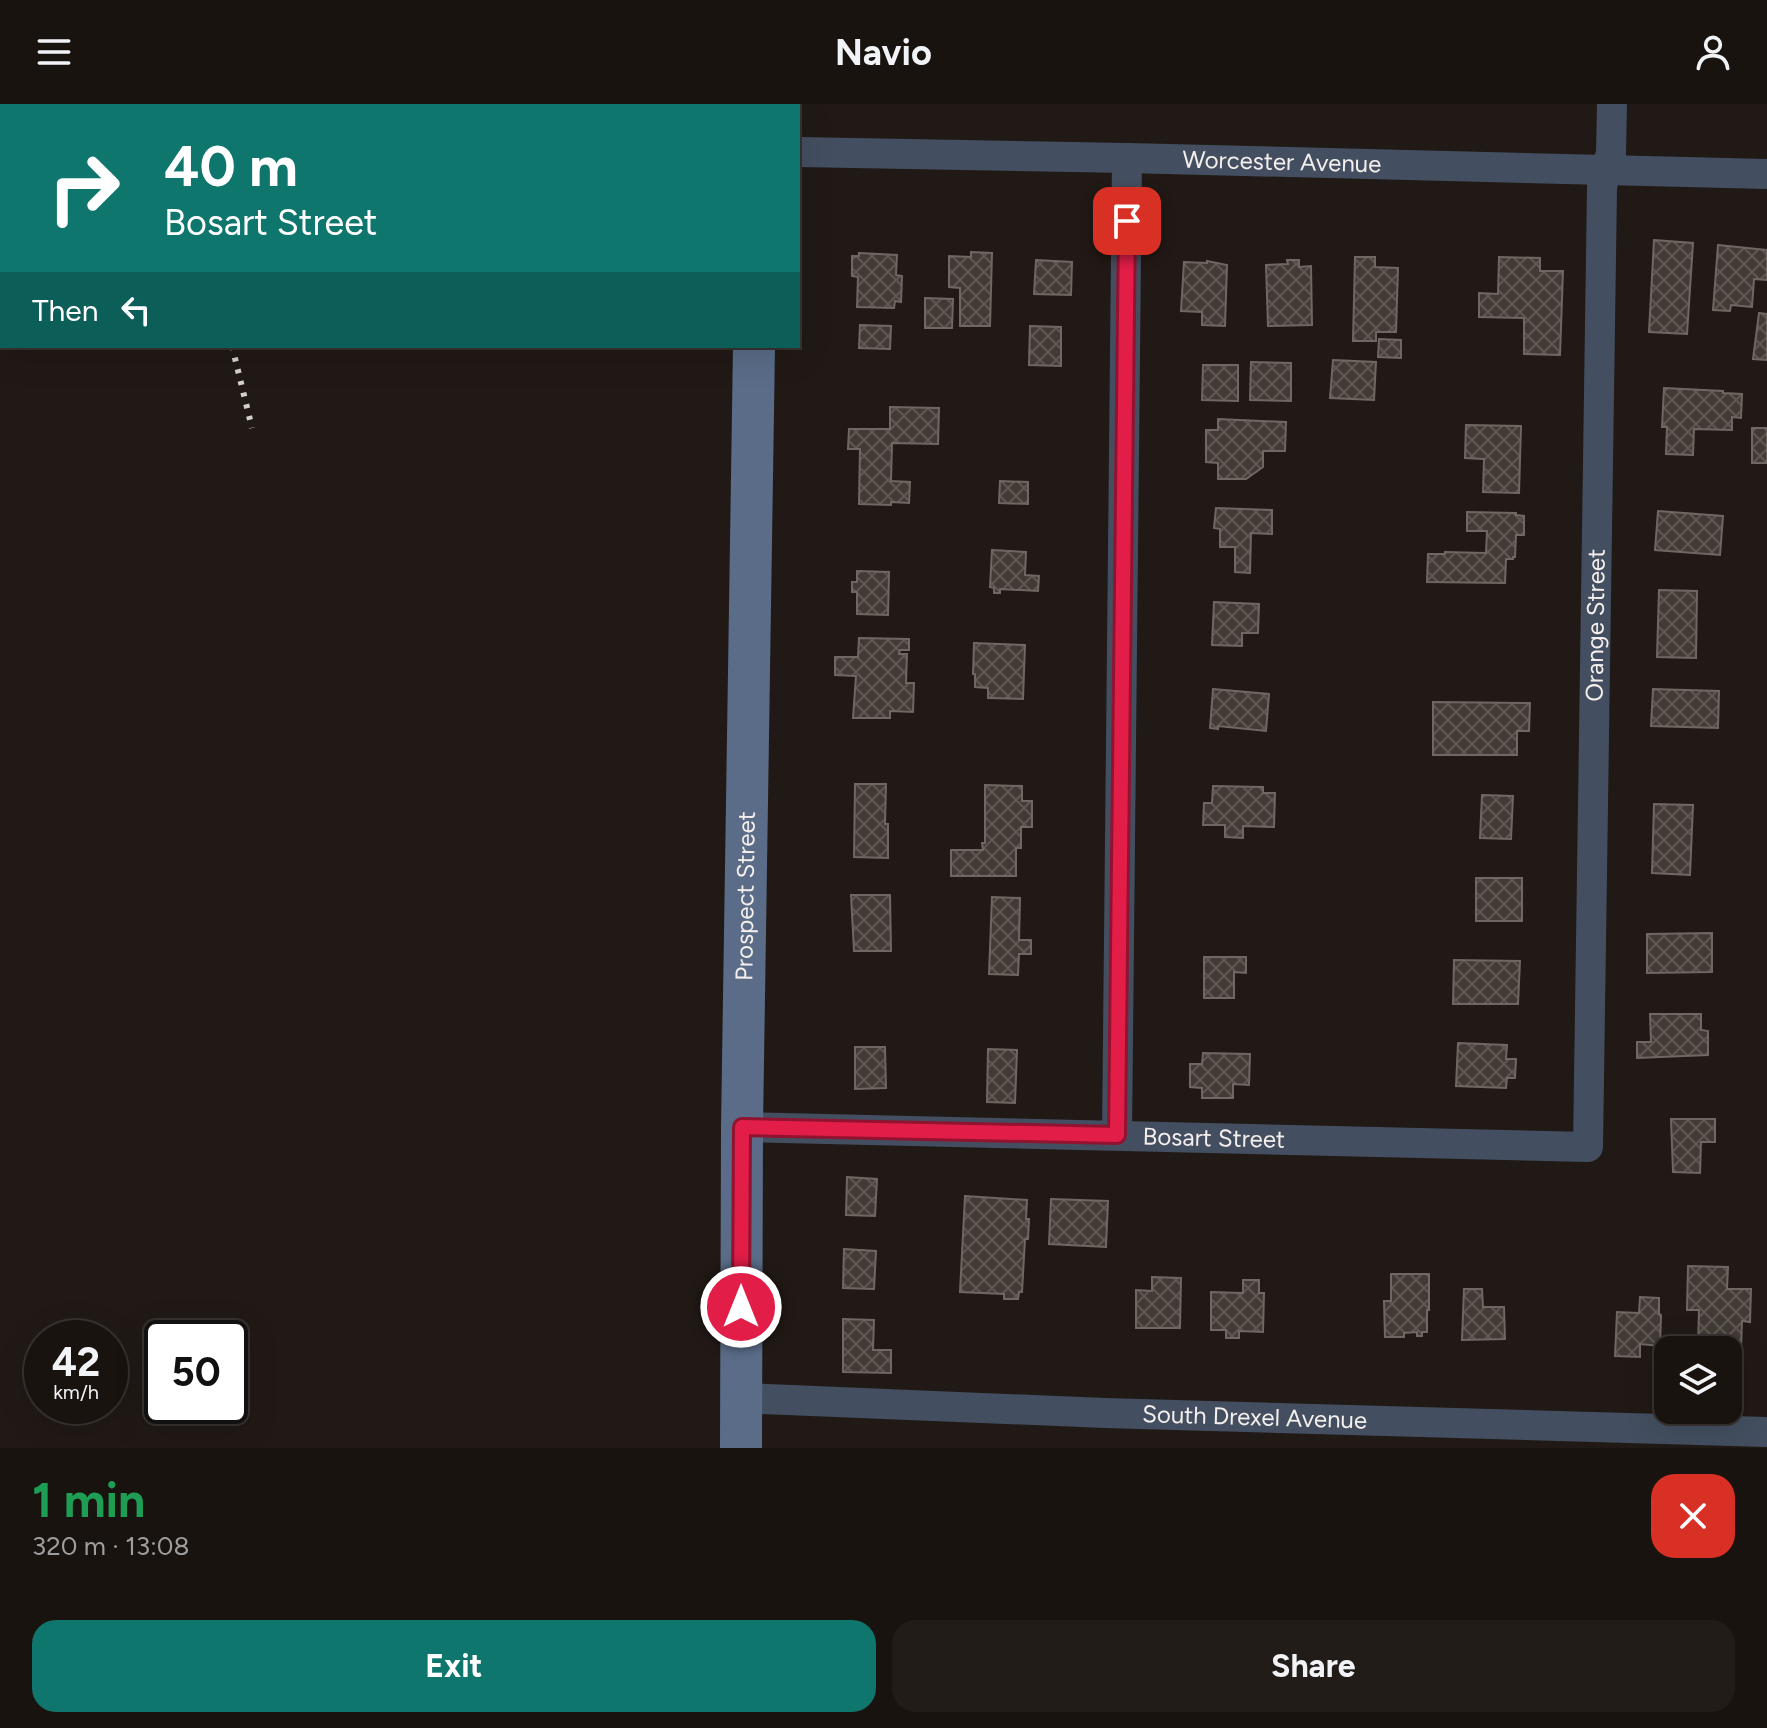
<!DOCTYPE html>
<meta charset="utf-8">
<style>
body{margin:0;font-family:Figtree,sans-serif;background:#221c19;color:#f1f3f6;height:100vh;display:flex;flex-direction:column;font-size:30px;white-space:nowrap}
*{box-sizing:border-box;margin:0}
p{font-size:26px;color:#9f9e9f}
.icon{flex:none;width:44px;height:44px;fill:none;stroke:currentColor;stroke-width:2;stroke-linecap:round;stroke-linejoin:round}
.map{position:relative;height:1344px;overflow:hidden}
.side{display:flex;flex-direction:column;background:#191310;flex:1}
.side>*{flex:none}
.hud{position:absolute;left:0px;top:0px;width:800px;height:244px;box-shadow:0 8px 32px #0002,0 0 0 2px #373230;background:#0f766e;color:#fff;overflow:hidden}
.buttons{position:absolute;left:1654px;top:1232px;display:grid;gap:16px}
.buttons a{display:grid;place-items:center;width:88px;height:88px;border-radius:16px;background:#191310;box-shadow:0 8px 32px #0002,0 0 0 2px #373230;font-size:40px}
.speed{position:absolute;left:24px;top:1216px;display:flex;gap:16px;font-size:40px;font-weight:700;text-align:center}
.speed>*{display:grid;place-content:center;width:104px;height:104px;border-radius:50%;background:#191310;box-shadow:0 8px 32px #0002,0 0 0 2px #373230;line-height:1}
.speed small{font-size:20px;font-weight:400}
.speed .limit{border:4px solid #111;border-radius:12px;background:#fff;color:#111}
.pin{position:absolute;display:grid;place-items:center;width:68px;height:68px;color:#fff;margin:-34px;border-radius:16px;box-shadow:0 4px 12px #0006}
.me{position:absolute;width:88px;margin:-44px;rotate:0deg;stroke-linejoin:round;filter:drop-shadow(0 0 6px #0008)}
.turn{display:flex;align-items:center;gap:28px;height:168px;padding:0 32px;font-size:36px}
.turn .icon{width:104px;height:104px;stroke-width:2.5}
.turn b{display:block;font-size:56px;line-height:68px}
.then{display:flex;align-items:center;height:76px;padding:0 32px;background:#0003;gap:16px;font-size:30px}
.round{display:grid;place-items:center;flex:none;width:84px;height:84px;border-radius:24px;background:#221c19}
.summary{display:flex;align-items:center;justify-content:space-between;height:136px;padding:0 32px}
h1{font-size:48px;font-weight:700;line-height:60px;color:#1e9e55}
.action{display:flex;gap:16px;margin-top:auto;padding:16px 32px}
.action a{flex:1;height:92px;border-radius:24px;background:#0f766e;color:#fff;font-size:32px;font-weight:700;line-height:92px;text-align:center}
.action a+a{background:#221c19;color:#f1f3f6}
header{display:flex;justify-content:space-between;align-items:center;height:104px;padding:0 32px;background:#191310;font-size:36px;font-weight:700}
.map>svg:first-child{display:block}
.building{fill:url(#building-cross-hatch);stroke:#706762;stroke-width:2}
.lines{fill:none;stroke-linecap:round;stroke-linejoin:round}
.street{stroke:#434f60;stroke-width:30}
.secondary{stroke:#5a6c88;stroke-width:42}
.rail{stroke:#d5d0cd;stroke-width:6;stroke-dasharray:4 8;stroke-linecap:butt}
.route-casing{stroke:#92132f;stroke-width:20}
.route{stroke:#e11d48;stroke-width:14}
.labels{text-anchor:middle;stroke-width:8;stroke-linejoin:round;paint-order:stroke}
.street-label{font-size:24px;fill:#f4efec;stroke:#211915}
</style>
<header><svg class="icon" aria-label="menu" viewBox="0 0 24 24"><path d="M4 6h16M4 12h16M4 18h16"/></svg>Navio<svg class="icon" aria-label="person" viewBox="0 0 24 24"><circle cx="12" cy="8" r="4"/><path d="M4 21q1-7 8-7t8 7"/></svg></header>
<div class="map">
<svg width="1767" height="1344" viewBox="0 0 1767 1344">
<defs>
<pattern id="building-cross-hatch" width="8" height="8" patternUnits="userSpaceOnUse" patternTransform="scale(2)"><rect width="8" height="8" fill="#423a35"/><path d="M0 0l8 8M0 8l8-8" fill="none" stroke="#5e5752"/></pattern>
</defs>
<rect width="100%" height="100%" fill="#211915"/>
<path class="building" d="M 1654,136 L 1693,139 L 1687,230 L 1649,228 Z
M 1718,141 L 1767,146 L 1767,176 L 1754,175 L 1752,203 L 1731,201 L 1730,207 L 1713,206 Z
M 971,148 L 992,149 L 990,222 L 960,222 L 960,184 L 949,183 L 949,152 L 971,153 Z
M 859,149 L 897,151 L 896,171 L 902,172 L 901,198 L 895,197 L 894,204 L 857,203 L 858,173 L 852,172 L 852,152 L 859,152 Z
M 1355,153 L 1375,153 L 1375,163 L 1398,164 L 1396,228 L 1376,228 L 1376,237 L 1353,237 Z
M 1499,153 L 1540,154 L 1540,167 L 1563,167 L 1560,251 L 1524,250 L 1524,214 L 1479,213 L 1479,189 L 1498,190 Z
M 1036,156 L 1072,158 L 1071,191 L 1034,190 Z
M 1287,156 L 1299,156 L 1299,163 L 1311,162 L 1312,221 L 1268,222 L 1266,161 L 1288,160 Z
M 1207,157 L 1227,161 L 1225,222 L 1202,221 L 1202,208 L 1181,207 L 1184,158 L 1207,159 Z
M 925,194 L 953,195 L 952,224 L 925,224 Z
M 1759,209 L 1767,210 L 1767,256 L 1753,255 Z
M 860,221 L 891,222 L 890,245 L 859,244 Z
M 1030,222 L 1061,223 L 1061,262 L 1029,261 Z
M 1379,235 L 1401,236 L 1401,254 L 1378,253 Z
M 1333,256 L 1376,258 L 1374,296 L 1330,294 Z
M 1251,258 L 1291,259 L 1291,297 L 1250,296 Z
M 1203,261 L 1238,261 L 1238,297 L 1202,296 Z
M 1664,284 L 1723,287 L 1723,289 L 1742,290 L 1741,314 L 1732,313 L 1732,326 L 1694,325 L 1693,351 L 1666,350 L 1667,323 L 1662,323 Z
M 890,303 L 939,304 L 938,340 L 892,339 L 891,377 L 910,378 L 909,399 L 891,398 L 891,401 L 859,400 L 860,345 L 848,345 L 849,325 L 890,325 Z
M 1218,315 L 1286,318 L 1285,347 L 1263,347 L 1263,363 L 1246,375 L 1218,375 L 1218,359 L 1206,358 L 1206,326 L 1218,326 Z
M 1466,321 L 1521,322 L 1519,389 L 1483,388 L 1484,355 L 1465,354 Z
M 1752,324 L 1767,324 L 1767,359 L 1752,359 Z
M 1000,377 L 1028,378 L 1028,400 L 999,399 Z
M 1216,404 L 1272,406 L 1272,430 L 1251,429 L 1250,469 L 1235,468 L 1235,443 L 1220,443 L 1220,425 L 1214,424 Z
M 1658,407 L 1723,412 L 1720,451 L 1655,446 Z
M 1467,408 L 1516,409 L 1516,411 L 1524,412 L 1524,431 L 1516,431 L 1515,453 L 1513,453 L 1513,455 L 1506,455 L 1505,479 L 1427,478 L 1428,450 L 1445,450 L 1445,448 L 1486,449 L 1487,427 L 1467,427 Z
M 992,446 L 1026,448 L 1025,471 L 1039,472 L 1038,487 L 1000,485 L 1000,489 L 994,489 L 994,484 L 990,483 Z
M 857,467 L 889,468 L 888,511 L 857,510 L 857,488 L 852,488 L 852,478 L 857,478 Z
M 1659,486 L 1697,487 L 1696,554 L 1657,553 Z
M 1214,498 L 1259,500 L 1258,529 L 1242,529 L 1242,542 L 1212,541 Z
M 859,534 L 909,535 L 909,546 L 900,546 L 899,550 L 907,550 L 906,579 L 914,579 L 913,608 L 890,607 L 890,614 L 853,614 L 856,572 L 835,571 L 835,553 L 858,553 Z
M 974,539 L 1025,541 L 1023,595 L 988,594 L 988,584 L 975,583 L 975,570 L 973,570 Z
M 1213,585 L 1269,590 L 1266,627 L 1218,622 L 1218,625 L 1210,624 Z
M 1653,585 L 1719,587 L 1718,624 L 1651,622 Z
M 1433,598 L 1530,599 L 1529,627 L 1517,627 L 1517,651 L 1433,651 Z
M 855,680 L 886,680 L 885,720 L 888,720 L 888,754 L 854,753 Z
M 985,681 L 1022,682 L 1022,697 L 1032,697 L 1032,723 L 1021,723 L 1021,744 L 1016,744 L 1016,772 L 951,772 L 951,746 L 983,746 L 982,739 L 985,739 Z
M 1213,682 L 1263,683 L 1263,689 L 1275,689 L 1274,723 L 1243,722 L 1243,734 L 1225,733 L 1225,721 L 1203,721 L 1204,699 L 1212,699 Z
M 1482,691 L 1513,692 L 1511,735 L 1480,734 Z
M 1654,700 L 1693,701 L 1690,771 L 1652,769 Z
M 1476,774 L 1522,774 L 1522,817 L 1476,817 Z
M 851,791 L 890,791 L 891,847 L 854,847 Z
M 992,793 L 1020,794 L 1019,836 L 1031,836 L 1031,850 L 1019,850 L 1018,871 L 989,870 Z
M 1712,829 L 1712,868 L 1647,869 L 1647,830 Z
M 1204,853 L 1246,853 L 1246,869 L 1234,868 L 1234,894 L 1204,894 Z
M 1454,856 L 1520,857 L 1518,900 L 1453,900 Z
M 1650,910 L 1701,910 L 1701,926 L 1708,927 L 1708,951 L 1637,954 L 1637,938 L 1651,938 Z
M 1458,939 L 1507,941 L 1506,955 L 1516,955 L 1515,974 L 1507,974 L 1506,984 L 1456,982 Z
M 855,943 L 885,943 L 886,984 L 855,985 Z
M 988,945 L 1017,946 L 1015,999 L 987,998 Z
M 1203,949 L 1250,950 L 1249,981 L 1233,980 L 1233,994 L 1202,994 L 1202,984 L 1190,983 L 1190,960 L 1202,960 Z
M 1671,1015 L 1715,1015 L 1715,1038 L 1701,1038 L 1700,1069 L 1673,1068 Z
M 847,1073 L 877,1075 L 875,1112 L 846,1111 Z
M 965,1092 L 1027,1096 L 1026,1115 L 1029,1115 L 1028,1135 L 1025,1135 L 1022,1188 L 1019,1188 L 1018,1195 L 1004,1195 L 1004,1190 L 960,1188 Z
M 1051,1095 L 1108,1097 L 1106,1143 L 1049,1140 Z
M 844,1145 L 876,1147 L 874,1185 L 843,1184 Z
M 1688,1162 L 1728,1163 L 1727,1185 L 1751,1185 L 1750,1218 L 1742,1217 L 1741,1244 L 1698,1241 L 1699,1206 L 1687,1206 Z
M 1391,1170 L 1429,1170 L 1429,1206 L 1427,1206 L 1427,1228 L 1422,1228 L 1422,1232 L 1417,1232 L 1417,1228 L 1404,1229 L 1404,1233 L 1385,1233 L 1384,1197 L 1391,1197 Z
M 1152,1173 L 1181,1174 L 1180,1224 L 1136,1224 L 1136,1186 L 1152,1187 Z
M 1243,1176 L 1259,1176 L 1259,1189 L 1264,1189 L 1263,1228 L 1239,1227 L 1239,1234 L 1226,1234 L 1226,1226 L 1211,1226 L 1211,1188 L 1243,1189 Z
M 1464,1185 L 1482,1185 L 1483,1203 L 1504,1203 L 1505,1235 L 1462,1236 Z
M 1640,1193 L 1659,1194 L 1659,1210 L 1661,1211 L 1660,1242 L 1640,1240 L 1640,1253 L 1615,1252 L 1617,1208 L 1639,1209 Z
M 843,1215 L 874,1216 L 873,1246 L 891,1246 L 891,1269 L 843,1268 Z"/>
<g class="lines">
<g class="street">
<path id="s1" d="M 798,48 L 1127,54 L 1767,70"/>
<path id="s2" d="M 742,1023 L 1588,1043 L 1602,84 L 1605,66 L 1611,50 L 1612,0"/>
<path d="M 1117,1031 L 1127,54"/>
<path id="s3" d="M 741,1294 L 1105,1309 L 1767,1328"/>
</g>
<g class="secondary">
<path d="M 758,2 L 758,0"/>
<path id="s4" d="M 741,1344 L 742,1023 L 754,242"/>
</g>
<path class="rail" d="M 184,0 L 185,2
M 232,242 L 252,324"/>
</g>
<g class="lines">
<g class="route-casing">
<path id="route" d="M 741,1203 L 742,1023 L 1117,1031 L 1127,117"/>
</g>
<use href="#route" class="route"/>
</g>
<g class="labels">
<g class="street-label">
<text dy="8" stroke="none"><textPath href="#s1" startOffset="484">Worcester Avenue</textPath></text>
<text dy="8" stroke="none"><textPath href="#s2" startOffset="1368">Orange Street</textPath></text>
<text dy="8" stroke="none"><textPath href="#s4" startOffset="552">Prospect Street</textPath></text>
<text dy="8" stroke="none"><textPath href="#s2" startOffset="472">Bosart Street</textPath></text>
<text dy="8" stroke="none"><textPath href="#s3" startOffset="514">South Drexel Avenue</textPath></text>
</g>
</g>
</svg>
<div class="buttons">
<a><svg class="icon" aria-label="layers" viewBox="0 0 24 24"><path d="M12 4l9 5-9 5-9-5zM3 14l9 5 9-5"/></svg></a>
</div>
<div class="speed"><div>42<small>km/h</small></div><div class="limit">50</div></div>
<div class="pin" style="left:1127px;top:117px;background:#d93025"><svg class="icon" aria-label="arrive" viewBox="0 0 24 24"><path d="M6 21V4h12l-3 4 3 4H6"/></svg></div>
<svg class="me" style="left:741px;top:1203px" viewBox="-20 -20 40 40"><circle r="17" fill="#e11d48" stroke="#fff" stroke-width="3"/><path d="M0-11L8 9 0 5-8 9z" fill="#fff"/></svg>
<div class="hud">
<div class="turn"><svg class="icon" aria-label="right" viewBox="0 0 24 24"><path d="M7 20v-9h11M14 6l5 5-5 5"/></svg><div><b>40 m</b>Bosart Street</div></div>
<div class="then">Then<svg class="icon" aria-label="left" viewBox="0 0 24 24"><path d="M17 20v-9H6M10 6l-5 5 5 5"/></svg></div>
</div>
</div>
<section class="side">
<div class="summary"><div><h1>1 min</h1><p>320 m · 13:08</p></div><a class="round" style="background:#d93025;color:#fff"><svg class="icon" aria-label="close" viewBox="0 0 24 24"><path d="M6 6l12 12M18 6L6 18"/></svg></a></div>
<div class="action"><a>Exit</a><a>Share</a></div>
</section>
